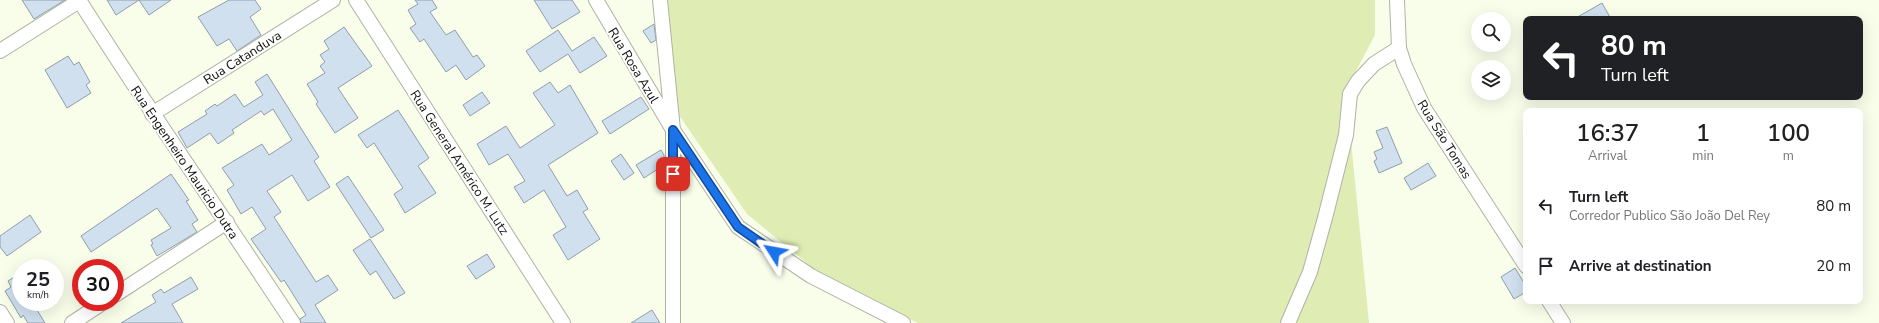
<!DOCTYPE html>
<meta charset="utf-8">
<style>
body{margin:0;font-family:"Nunito Sans",sans-serif;background:#f2f2f2;color:#202124;height:100vh;display:flex;flex-direction:column;font-size:15px;white-space:nowrap}
*{box-sizing:border-box;margin:0}
p{font-size:13px;color:#757577}
.icon{flex:none;width:22px;height:22px;fill:none;stroke:currentColor;stroke-width:2;stroke-linecap:round;stroke-linejoin:round}
.map{position:relative;flex:1;overflow:hidden}
.panel{position:absolute;left:1523px;top:108px;width:340px;height:196px;display:flex;flex-direction:column;background:#fff;border-radius:8px;box-shadow:0 4px 16px #0002}
.panel>*{flex:none}
.top-card{position:absolute;left:1523px;top:16px;width:340px;height:84px;border-radius:8px;box-shadow:0 4px 16px #0002;background:#202124;color:#fff;overflow:hidden}
.fabs{position:absolute;left:1471px;top:12px;display:grid;gap:8px}
.fabs a{display:grid;place-items:center;width:40px;height:40px;border-radius:50%;background:#fff;box-shadow:0 4px 16px #0002;font-size:20px}
.speed{position:absolute;left:12px;top:259px;display:flex;gap:8px;font-size:20px;font-weight:700;text-align:center}
.speed>*{display:grid;place-content:center;width:52px;height:52px;border-radius:50%;background:#fff;box-shadow:0 4px 16px #0002;line-height:1}
.speed small{font-size:10px;font-weight:400}
.speed .limit{border:6px solid #d22;background:#fff;color:#111}
.pin{position:absolute;display:grid;place-items:center;width:34px;height:34px;color:#fff;margin:-17px;border-radius:8px;box-shadow:0 2px 6px #0006}
.me{position:absolute;width:44px;margin:-22px;rotate:304deg;stroke-linejoin:round;filter:drop-shadow(0 0 3px #0008)}
.turn{display:flex;align-items:center;gap:14px;height:84px;padding:0 12px;font-size:18px}
.turn .icon{width:52px;height:52px;stroke-width:2.5}
.turn b{display:block;font-size:28px;line-height:34px}
.eta{display:flex;justify-content:space-evenly;align-items:center;height:68px;text-align:center}
.eta b{font-size:24px;font-weight:600;line-height:28px}
ul{padding:0;list-style:none}
li{display:flex;align-items:center;gap:12px;height:60px;padding:0 12px}
li div{flex:1}
li b{display:block;font-size:15px}
li em{font-style:normal}
.map>svg:first-child{display:block}
.green{fill:#dfedb5}
.building{fill:#d0e0ee;stroke:#8f9eab}
.lines{fill:none;stroke-linecap:round;stroke-linejoin:round}
.street-casing{stroke:#aeb3a1;stroke-width:16}
.street{stroke:#fff;stroke-width:14}
.route-casing{stroke:#114b97;stroke-width:10}
.route{stroke:#1a73e8;stroke-width:7}
.labels{text-anchor:middle;stroke-width:4;stroke-linejoin:round;paint-order:stroke}
.street-label{font-size:13px;fill:#10120b;stroke:#fff}
</style>
<div class="map">
<svg width="1879" height="323" viewBox="0 0 1879 323">
<rect width="100%" height="100%" fill="#f9feeb"/>
<path class="green" d="M 668,0 L 1375,0 L 1375,35 L 1346,90 L 1369,323 L 918,323 L 832,284 L 747,214 L 672,105 Z"/>
<path class="building" d="M 22,0 L 65,0 L 34,19 Z
M 107,0 L 171,0 L 149,15 L 139,0 L 116,15 Z
M 229,0 L 255,0 L 261,9 L 250,17 L 261,35 L 237,51 L 229,39 L 217,46 L 198,17 Z
M 415,0 L 432,0 L 437,8 L 430,12 L 446,35 L 455,30 L 473,57 L 477,55 L 485,66 L 466,80 L 456,65 L 446,72 L 424,39 L 420,42 L 410,28 L 416,24 L 408,10 L 418,4 Z
M 534,0 L 572,0 L 580,12 L 552,29 Z
M 1602,3 L 1611,19 L 1574,19 Z
M 654,24 L 656,40 L 651,43 L 643,31 Z
M 344,27 L 372,66 L 338,88 L 358,118 L 335,133 L 316,104 L 318,102 L 307,84 L 325,73 L 320,66 L 325,62 L 320,55 L 329,49 L 324,41 Z
M 558,30 L 572,51 L 594,37 L 607,56 L 580,73 L 568,54 L 540,72 L 526,51 Z
M 68,56 L 74,65 L 79,62 L 90,82 L 86,85 L 91,93 L 67,108 L 45,70 Z
M 267,74 L 319,157 L 314,161 L 330,187 L 308,201 L 292,175 L 267,191 L 281,212 L 274,217 L 316,282 L 328,275 L 338,290 L 315,305 L 326,323 L 301,323 L 300,319 L 306,315 L 284,280 L 281,282 L 251,239 L 266,229 L 252,207 L 241,214 L 227,190 L 234,185 L 222,168 L 262,144 L 269,155 L 292,140 L 273,109 L 264,115 L 261,111 L 232,130 L 234,133 L 218,144 L 210,133 L 187,148 L 178,132 L 207,114 L 205,111 L 215,104 L 217,106 L 235,94 L 244,107 L 263,95 L 255,82 Z
M 550,82 L 558,93 L 570,85 L 598,133 L 548,165 L 567,196 L 577,190 L 588,209 L 583,212 L 600,239 L 568,260 L 553,235 L 566,227 L 544,190 L 524,203 L 514,187 L 525,181 L 508,154 L 489,165 L 477,144 L 506,126 L 520,148 L 555,125 L 533,93 Z
M 482,92 L 490,103 L 470,116 L 463,105 Z
M 641,97 L 649,109 L 610,134 L 602,121 Z
M 398,110 L 429,158 L 418,166 L 436,193 L 405,213 L 394,194 L 403,188 L 374,143 L 367,148 L 358,135 Z
M 1387,127 L 1402,163 L 1379,173 L 1374,161 L 1377,159 L 1374,152 L 1383,148 L 1376,131 Z
M 661,150 L 664,155 L 664,165 L 644,178 L 636,165 Z
M 621,154 L 634,173 L 624,180 L 611,161 Z
M 1428,163 L 1436,176 L 1411,190 L 1404,178 Z
M 171,174 L 189,200 L 186,201 L 198,220 L 192,224 L 197,232 L 157,256 L 151,245 L 153,244 L 151,240 L 171,228 L 157,208 L 91,252 L 81,236 Z
M 348,176 L 384,230 L 371,238 L 336,184 Z
M 30,215 L 41,232 L 7,256 L 0,247 L 0,236 Z
M 370,239 L 405,293 L 394,299 L 376,271 L 370,275 L 353,250 Z
M 487,254 L 495,267 L 476,279 L 467,266 Z
M 1515,268 L 1526,286 L 1526,292 L 1514,299 L 1501,277 Z
M 21,273 L 21,302 L 32,302 L 45,323 L 28,323 L 23,315 L 21,318 L 5,291 L 11,287 L 8,281 Z
M 191,277 L 198,289 L 172,304 L 183,323 L 121,323 L 156,302 L 152,295 L 161,289 L 164,293 Z
M 652,310 L 660,323 L 631,323 Z"/>
<g class="lines">
<g class="street-casing">
<path id="street" d="M 79,0 C 148,109 222,215 293,323
M 356,0 L 563,323
M 596,0 L 673,130 L 738,227 L 811,276 L 903,323
M 660,0 L 673,130 L 673,323
M 1397,0 L 1399,48 L 1404,64 L 1424,108 L 1526,266
M 0,51 L 79,1
M 152,114 L 333,0
M 115,295 L 227,222
M 1549,301 L 1563,323
M 0,312 L 7,323
M 72,323 L 104,302
M 1288,323 L 1310,272 L 1325,218 L 1346,135 L 1350,94 L 1358,81 L 1374,64 L 1399,48"/>
</g>
<use href="#street" class="street"/>
</g>
<g class="lines">
<g class="route-casing">
<path id="route" d="M 673,174 L 673,130 L 738,227 L 774,252"/>
</g>
<use href="#route" class="route"/>
</g>
<g class="labels">
<g class="street-label">
<text transform="translate(242 57) rotate(-32)" y="5">Rua Catanduva</text>
<text transform="translate(634 65) rotate(59)" y="5">Rua Rosa Azul</text>
<text transform="translate(1445 139) rotate(58)" y="5">Rua São Tomas</text>
<text transform="translate(185 162) rotate(56)" y="5">Rua Engenheiro Mauricio Dutra</text>
<text transform="translate(460 162) rotate(57)" y="5">Rua General Américo M. Lutz</text>
</g>
</g>
</svg>
<div class="fabs">
<a><svg class="icon" aria-label="search" viewBox="0 0 24 24"><circle cx="10" cy="10" r="6"/><path d="M15 15l6 6"/></svg></a>
<a><svg class="icon" aria-label="layers" viewBox="0 0 24 24"><path d="M12 4l9 5-9 5-9-5zM3 14l9 5 9-5"/></svg></a>
</div>
<div class="speed"><div>25<small>km/h</small></div><div class="limit">30</div></div>
<div class="pin" style="left:673px;top:174px;background:#d93025"><svg class="icon" aria-label="arrive" viewBox="0 0 24 24"><path d="M6 21V4h12l-3 4 3 4H6"/></svg></div>
<svg class="me" style="left:774px;top:252px" viewBox="-20 -20 40 40"><path d="M0-17L14 15 0 8-14 15z" fill="#1a73e8" stroke="#fff" stroke-width="4"/></svg>
<div class="top-card">
<div class="turn"><svg class="icon" aria-label="left" viewBox="0 0 24 24"><path d="M17 20v-9H6M10 6l-5 5 5 5"/></svg><div><b>80 m</b>Turn left</div></div>
</div>
<section class="panel">
<div class="eta">
<div><b>16:37</b><p>Arrival</p></div>
<div><b>1</b><p>min</p></div>
<div><b>100</b><p>m</p></div>
</div>
<ul>
<li><svg class="icon" aria-label="left" viewBox="0 0 24 24"><path d="M17 20v-9H6M10 6l-5 5 5 5"/></svg><div><b>Turn left</b><p>Corredor Publico São João Del Rey</p></div><em>80 m</em></li>
<li><svg class="icon" aria-label="arrive" viewBox="0 0 24 24"><path d="M6 21V4h12l-3 4 3 4H6"/></svg><div><b>Arrive at destination</b></div><em>20 m</em></li>
</ul>
</section>
</div>
